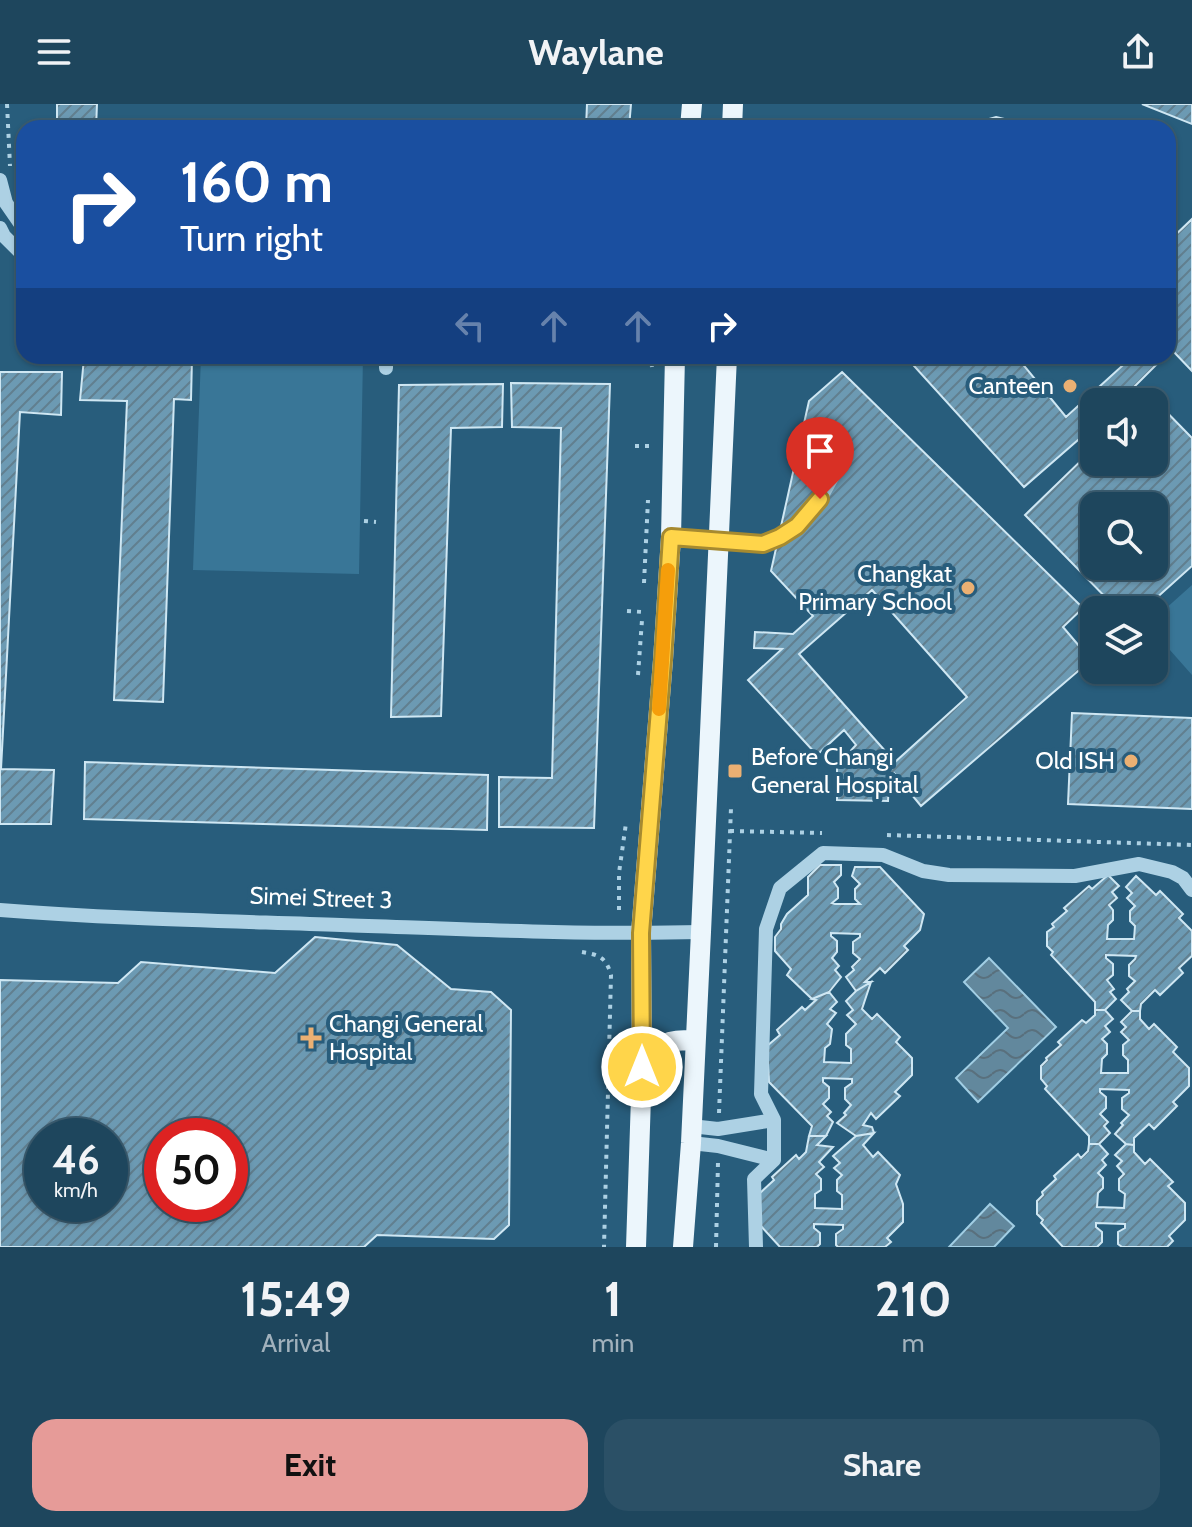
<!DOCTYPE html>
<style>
body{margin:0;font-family:Cabin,sans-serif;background:#2b5066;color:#f1f3f6;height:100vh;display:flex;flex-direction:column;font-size:30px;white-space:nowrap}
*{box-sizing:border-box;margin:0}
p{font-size:26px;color:#a1b1bc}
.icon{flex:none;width:44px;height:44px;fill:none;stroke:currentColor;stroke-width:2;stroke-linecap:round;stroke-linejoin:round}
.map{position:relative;height:1143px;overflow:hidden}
.drawer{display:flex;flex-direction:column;background:#1e465d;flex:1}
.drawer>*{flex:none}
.guide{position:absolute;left:16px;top:16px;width:1160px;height:244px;border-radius:24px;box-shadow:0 2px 6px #0004,0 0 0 2px #3c5e72;background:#1a4fa0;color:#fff;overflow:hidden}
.tools{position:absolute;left:1080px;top:284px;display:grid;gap:16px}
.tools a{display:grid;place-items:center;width:88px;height:88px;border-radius:16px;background:#1e465d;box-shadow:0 2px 6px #0004,0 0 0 2px #3c5e72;font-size:40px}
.speed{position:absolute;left:24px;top:1014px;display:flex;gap:16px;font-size:40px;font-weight:700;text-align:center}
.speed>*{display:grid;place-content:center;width:104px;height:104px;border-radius:50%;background:#1e465d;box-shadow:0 2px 6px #0004,0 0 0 2px #3c5e72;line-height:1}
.speed small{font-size:20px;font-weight:400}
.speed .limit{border:12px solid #d22;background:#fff;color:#111}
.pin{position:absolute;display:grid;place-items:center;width:68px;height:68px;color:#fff;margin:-82px -34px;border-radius:50% 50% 50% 0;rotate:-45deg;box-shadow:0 0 8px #0007}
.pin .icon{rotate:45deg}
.me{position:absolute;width:88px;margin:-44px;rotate:0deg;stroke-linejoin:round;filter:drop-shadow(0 0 6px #0008)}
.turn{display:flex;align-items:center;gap:28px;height:168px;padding:0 32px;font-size:36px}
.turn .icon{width:104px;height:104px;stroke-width:2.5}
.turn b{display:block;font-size:56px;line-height:68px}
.lanes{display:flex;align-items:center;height:76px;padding:0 32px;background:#0003;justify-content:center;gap:40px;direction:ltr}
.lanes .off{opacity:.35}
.eta{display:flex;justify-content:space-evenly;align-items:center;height:136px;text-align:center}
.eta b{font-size:48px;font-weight:700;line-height:56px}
.action{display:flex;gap:16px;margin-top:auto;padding:16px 32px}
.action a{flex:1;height:92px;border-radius:24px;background:#e69b98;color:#111;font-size:32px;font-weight:700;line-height:92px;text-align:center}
.action a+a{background:#2b5066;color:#f1f3f6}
header{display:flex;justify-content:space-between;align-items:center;height:104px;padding:0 32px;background:#1e465d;font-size:36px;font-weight:700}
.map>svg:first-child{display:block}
.green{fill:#397697}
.water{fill:url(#water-waves);stroke:#a1cee4;stroke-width:2}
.building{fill:url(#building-hatch);stroke:#cfe7f3;stroke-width:2;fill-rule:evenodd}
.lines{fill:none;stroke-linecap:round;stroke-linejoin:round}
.path{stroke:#add1e4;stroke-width:4;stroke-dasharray:4 6;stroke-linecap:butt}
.minor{stroke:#add1e4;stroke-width:14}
.major{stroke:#ecf6fc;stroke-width:20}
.route-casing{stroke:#a68a30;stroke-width:20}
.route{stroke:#ffd54a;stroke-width:14}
.slow{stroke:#f59e0b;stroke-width:14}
.poi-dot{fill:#ebb073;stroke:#285d7c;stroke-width:3}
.labels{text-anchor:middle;stroke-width:8;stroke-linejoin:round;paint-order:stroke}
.poi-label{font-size:24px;fill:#fff;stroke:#285d7c;text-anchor:end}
.street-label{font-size:24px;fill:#fff;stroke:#285d7c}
</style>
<header><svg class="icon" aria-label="menu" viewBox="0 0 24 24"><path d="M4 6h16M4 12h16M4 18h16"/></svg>Waylane<svg class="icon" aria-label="share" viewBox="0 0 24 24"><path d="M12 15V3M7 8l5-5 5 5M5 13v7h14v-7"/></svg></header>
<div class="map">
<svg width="1192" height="1143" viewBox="0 0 1192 1143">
<defs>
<pattern id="water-waves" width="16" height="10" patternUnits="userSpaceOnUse" patternTransform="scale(2)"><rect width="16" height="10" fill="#62889d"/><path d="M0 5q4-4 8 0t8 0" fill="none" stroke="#59707d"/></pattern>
<pattern id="building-hatch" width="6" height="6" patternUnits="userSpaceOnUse" patternTransform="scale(2)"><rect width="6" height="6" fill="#6c9ab3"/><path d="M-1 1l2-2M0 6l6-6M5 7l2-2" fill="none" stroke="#617f8f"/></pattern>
</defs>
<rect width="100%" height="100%" fill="#285d7c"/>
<path class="green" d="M 201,252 L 363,252 L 359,470 L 193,466 Z
M 1192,481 L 1192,571 L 1154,528 L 1154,515 Z"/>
<path class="water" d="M 989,854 L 1056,923 L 978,998 L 956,974 L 1008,924 L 964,878 Z
M 990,1100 L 1014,1122 L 994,1143 L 949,1143 Z"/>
<path class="building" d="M 57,0 L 97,0 L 96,24 L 57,24 Z
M 587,0 L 631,0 L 629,24 L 586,24 Z
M 1142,0 L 1192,0 L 1192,20 Z
M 996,13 L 1037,23 L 1044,24 L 957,24 Z
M 170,16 L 305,17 L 305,24 L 170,24 Z
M 305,17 L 489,21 L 489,24 L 305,24 Z
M 1192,115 L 1192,267 L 1172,246 L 1168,250 L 1168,138 Z
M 905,252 L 1165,252 L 1119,298 L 1094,298 L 1094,322 L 1024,383 Z
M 1016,252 L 1133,252 L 1066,313 Z
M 84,254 L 192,254 L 191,296 L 174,295 L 163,598 L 114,596 L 127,297 L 80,296 Z
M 0,268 L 62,268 L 61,311 L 20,308 L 1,665 L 54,666 L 51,720 L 0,720 Z
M 842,268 L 1083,504 L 1063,523 L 1091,556 L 921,702 L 894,669 L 889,675 L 888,697 L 837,696 L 837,662 L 856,641 L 844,626 L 817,651 L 748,576 L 782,545 L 754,544 L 755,528 L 793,530 L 813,512 L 771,467 L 809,297 ZM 872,486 L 967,593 L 895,658 L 799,550 Z
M 511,279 L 610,280 L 594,724 L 499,723 L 499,673 L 552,674 L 561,324 L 512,323 Z
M 503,280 L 502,323 L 451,324 L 441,612 L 391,613 L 399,281 Z
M 1149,290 L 1192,334 L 1192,462 L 1143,506 L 1118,506 L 1025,411 L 1094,344 L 1094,358 L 1154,358 L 1154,298 L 1141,298 ZM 1094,402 L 1154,402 L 1154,462 L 1094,462 Z
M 1072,609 L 1192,614 L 1192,705 L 1068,700 Z
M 85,658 L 488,671 L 487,726 L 84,715 Z
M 820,761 L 841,761 L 841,771 L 834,778 L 838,784 L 838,794 L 832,799 L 835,800 L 860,800 L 855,795 L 855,785 L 860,780 L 852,772 L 855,763 L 880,763 L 924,810 L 920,826 L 904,842 L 908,846 L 885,869 L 880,864 L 865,878 L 871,878 L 856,887 L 846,873 L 854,866 L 852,863 L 860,855 L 853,849 L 853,838 L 860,833 L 860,830 L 831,829 L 831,832 L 837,837 L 837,848 L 832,854 L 839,862 L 835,866 L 841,873 L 829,888 L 812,895 L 787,871 L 791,865 L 775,847 L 775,833 L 781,825 L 781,820 L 787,810 L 808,791 L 808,773 Z
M 1108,771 L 1119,782 L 1112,788 L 1117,794 L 1109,801 L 1113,806 L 1113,816 L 1108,821 L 1107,835 L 1134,835 L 1135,822 L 1130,817 L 1130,807 L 1135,802 L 1127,794 L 1132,789 L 1126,783 L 1136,772 L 1156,791 L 1160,787 L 1183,810 L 1179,814 L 1192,827 L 1192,852 L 1179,864 L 1183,869 L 1160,891 L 1155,886 L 1141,900 L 1140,907 L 1132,907 L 1121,896 L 1129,888 L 1127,885 L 1135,877 L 1129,872 L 1129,861 L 1135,855 L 1136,852 L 1106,851 L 1106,854 L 1113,860 L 1113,871 L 1107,876 L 1114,885 L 1110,888 L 1116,895 L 1105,906 L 1095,906 L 1095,898 L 1051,851 L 1053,848 L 1047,842 L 1047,828 L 1054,823 L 1052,820 L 1067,807 L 1064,804 L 1089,782 L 1092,785 Z
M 315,833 L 397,841 L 451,885 L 491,888 L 511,906 L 509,1121 L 494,1135 L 377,1131 L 364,1143 L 0,1143 L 0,876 L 118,879 L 141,858 L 275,869 ZM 42,1032 L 110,1032 L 110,1100 L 42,1100 ZM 162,1032 L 230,1032 L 230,1100 L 162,1100 Z
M 871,878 L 862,905 L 872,915 L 877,910 L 900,933 L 896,938 L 912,954 L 912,971 L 895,988 L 900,992 L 876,1015 L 871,1009 L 863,1021 L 872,1023 L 874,1029 L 856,1032 L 837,1019 L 846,1011 L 844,1009 L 851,1001 L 845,995 L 845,984 L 852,979 L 852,975 L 823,974 L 823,978 L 829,983 L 829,994 L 823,1000 L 831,1008 L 827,1012 L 833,1018 L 826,1032 L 809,1032 L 812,1022 L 769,978 L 767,942 L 780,931 L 777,926 L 802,903 L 805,906 L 816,896 L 812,895 L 829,888 L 837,898 L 830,905 L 836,909 L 827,920 L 832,925 L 830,940 L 825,944 L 824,958 L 851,959 L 851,945 L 846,941 L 846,930 L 856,920 L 847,911 L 853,906 L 846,897 L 856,887 Z
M 1095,906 L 1105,906 L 1113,915 L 1105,922 L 1110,928 L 1102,935 L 1107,940 L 1107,950 L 1102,955 L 1101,969 L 1128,969 L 1128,956 L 1123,951 L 1123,941 L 1129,936 L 1121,928 L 1126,923 L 1121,918 L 1132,907 L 1140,907 L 1140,915 L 1149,925 L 1154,920 L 1177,943 L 1173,948 L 1189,964 L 1189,982 L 1173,998 L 1177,1002 L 1154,1025 L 1149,1020 L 1134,1034 L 1134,1041 L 1126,1040 L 1115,1030 L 1123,1021 L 1121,1019 L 1129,1011 L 1122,1005 L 1122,994 L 1129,989 L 1129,986 L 1100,985 L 1100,988 L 1106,993 L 1106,1004 L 1100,1010 L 1108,1018 L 1104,1022 L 1110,1029 L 1099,1040 L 1089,1040 L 1089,1032 L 1045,985 L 1047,982 L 1041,975 L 1041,962 L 1047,956 L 1046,954 L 1061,941 L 1058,938 L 1082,916 L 1086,919 L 1095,911 Z
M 874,1029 L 863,1041 L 873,1053 L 878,1048 L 900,1071 L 896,1080 L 903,1100 L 903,1118 L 887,1134 L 891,1138 L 885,1143 L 838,1143 L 836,1141 L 836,1130 L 843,1125 L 843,1121 L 814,1120 L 814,1124 L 820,1129 L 820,1140 L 817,1143 L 780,1143 L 759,1120 L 760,1089 L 774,1076 L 772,1073 L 796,1051 L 799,1055 L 806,1048 L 809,1032 L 826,1032 L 817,1041 L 833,1043 L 819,1058 L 824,1063 L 816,1070 L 821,1075 L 821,1086 L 815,1090 L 815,1104 L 842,1105 L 842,1091 L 837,1087 L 837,1076 L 842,1071 L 834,1064 L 840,1059 L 833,1052 L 856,1032 Z
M 1089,1040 L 1099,1040 L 1108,1050 L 1102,1056 L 1106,1061 L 1098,1069 L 1103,1074 L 1103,1084 L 1098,1089 L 1097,1103 L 1124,1104 L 1125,1090 L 1119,1086 L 1119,1075 L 1124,1070 L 1117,1062 L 1122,1057 L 1115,1051 L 1126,1040 L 1134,1041 L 1134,1048 L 1145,1060 L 1150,1055 L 1173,1078 L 1168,1082 L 1185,1099 L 1185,1116 L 1169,1132 L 1173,1137 L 1167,1143 L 1122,1143 L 1118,1140 L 1118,1128 L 1125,1124 L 1125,1120 L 1096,1119 L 1096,1123 L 1102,1128 L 1102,1138 L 1097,1143 L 1063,1143 L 1041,1119 L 1043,1116 L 1037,1110 L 1037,1097 L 1043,1091 L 1042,1088 L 1056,1075 L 1054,1072 L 1078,1050 L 1081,1054 L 1088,1047 Z"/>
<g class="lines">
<path class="path" d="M 7,0 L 10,62
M 650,252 L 652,263
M 635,342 L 650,342
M 364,417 L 376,418
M 644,479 L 648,396
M 627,507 L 643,508
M 638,571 L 642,516
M 730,727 L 822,729
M 887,731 L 1192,741
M 619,806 L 619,769 L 626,719
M 582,848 C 599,851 606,853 611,871 L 604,1143
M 719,1009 L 731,704
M 716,1143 L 718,1058"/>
<path class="minor" d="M 0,76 L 6,99 L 24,125
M 0,124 L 4,132 L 24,152
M 386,264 L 386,252
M 671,433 L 763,440 L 780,433 L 797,422 L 820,395 L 836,366
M 0,806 C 114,815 227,817 341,821 C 461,825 581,831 701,828
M 691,1022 L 718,1025 L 774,1016
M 691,1039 L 718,1042 L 774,1056
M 756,1143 L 754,1075 L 774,1056 L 774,1016 L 761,990 L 766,825 L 780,784 L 823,749 L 883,751 L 923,767 L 949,771 L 1075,772 L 1139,760 L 1172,768 L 1183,774 L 1192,786"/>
<path class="major" d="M 690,24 L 692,0
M 732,24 L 733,0
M 642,963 C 662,939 663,936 695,936
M 636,1143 L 642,963 L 641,829 L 663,556 L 671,433 L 675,252
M 683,1143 L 691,1039 L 701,828 L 727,252"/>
</g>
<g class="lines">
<g class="route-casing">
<path id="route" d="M 642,963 L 641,829 L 663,556 L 671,433 L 763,440 L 780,433 L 797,422 L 820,395"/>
</g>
<use href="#route" class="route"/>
<path class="slow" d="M 659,605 L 668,466"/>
</g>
<g class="poi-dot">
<circle cx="1070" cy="282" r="8"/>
<circle cx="968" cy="484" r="8"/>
<circle cx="1131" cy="657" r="8"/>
<rect x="727" y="659" width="16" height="16" rx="4"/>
<path d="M307 922h8v8h8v8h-8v8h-8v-8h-8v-8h8z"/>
</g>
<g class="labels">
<g class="poi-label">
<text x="1054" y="290">Canteen</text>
<text x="952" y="478">Changkat<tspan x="952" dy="28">Primary School</tspan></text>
<text x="751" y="661" text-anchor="start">Before Changi<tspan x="751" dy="28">General Hospital</tspan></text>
<text x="1115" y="665">Old ISH</text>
<text x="329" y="928" text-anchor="start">Changi General<tspan x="329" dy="28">Hospital</tspan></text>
</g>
<g class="street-label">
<text transform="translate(321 794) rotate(2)" y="8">Simei Street 3</text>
</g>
</g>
</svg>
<div class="tools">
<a><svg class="icon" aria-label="sound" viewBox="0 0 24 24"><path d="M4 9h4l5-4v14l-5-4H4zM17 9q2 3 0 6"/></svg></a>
<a><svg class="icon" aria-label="search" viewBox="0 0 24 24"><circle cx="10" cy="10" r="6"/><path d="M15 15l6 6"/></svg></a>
<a><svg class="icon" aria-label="layers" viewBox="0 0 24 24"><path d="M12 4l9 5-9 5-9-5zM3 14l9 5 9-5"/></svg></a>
</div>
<div class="speed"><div>46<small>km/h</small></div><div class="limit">50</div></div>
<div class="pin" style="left:820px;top:395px;background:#d93025"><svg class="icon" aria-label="arrive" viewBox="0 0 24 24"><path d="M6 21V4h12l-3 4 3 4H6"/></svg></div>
<svg class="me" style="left:642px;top:963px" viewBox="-20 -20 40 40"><circle r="17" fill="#ffd54a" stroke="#fff" stroke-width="3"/><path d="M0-11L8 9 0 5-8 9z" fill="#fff"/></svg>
<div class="guide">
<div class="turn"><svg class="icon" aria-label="right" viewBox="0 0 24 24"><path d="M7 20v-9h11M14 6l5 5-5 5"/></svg><div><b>160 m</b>Turn right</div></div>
<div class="lanes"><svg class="icon off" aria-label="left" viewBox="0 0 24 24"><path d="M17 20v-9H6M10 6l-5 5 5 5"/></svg><svg class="icon off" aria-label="ahead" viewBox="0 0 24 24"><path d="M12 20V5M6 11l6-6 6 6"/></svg><svg class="icon off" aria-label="ahead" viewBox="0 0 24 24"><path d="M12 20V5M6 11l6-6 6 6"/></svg><svg class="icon" aria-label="right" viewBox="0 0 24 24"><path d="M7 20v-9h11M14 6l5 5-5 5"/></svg></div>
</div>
</div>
<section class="drawer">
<div class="eta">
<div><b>15:49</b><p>Arrival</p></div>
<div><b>1</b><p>min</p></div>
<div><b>210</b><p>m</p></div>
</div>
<div class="action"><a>Exit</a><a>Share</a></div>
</section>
